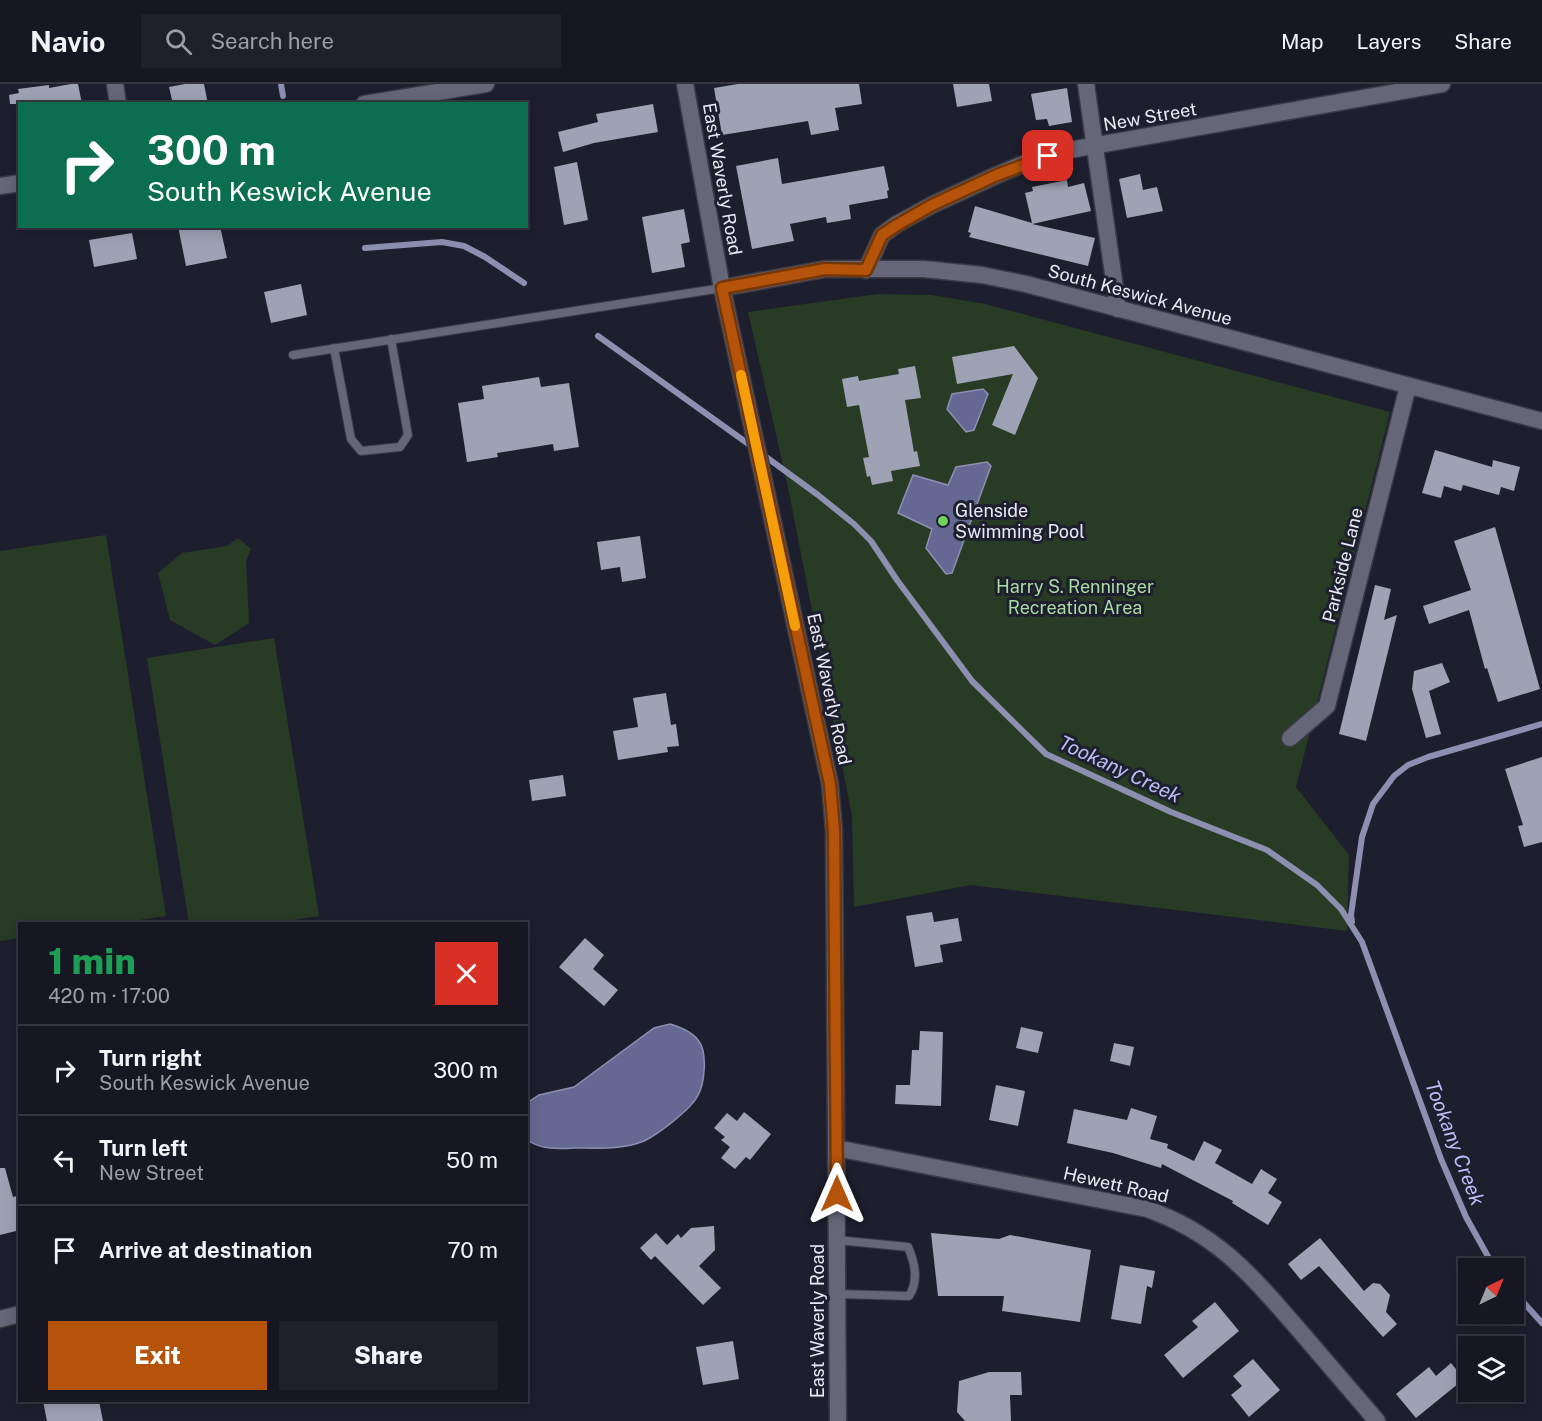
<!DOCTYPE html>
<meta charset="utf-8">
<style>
body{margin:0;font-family:"Public Sans",sans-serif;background:#1f202a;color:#f1f3f6;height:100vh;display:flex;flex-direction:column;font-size:22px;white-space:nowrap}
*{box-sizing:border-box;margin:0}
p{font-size:20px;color:#9e9fa5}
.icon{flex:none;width:33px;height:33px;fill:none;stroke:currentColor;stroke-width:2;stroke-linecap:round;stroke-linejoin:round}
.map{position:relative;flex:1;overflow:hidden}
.panel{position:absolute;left:18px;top:838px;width:510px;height:480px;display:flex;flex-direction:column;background:#161722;border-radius:0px;box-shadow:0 3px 15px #0003,0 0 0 2px #353640}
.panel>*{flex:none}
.guide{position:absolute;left:18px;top:18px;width:510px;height:126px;border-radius:0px;box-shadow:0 3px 15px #0003,0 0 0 2px #353640;background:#0b6e4f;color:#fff;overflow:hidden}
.needle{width:39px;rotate:43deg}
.controls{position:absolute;left:1458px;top:1174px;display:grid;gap:12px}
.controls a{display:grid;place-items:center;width:66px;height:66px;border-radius:0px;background:#161722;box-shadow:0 3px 15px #0003,0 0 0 2px #353640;font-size:30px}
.pin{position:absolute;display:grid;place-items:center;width:51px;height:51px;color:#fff;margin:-26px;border-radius:12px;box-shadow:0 3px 9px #0006}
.me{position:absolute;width:66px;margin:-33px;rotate:0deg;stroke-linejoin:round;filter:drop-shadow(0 0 4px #0008)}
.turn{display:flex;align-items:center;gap:21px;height:126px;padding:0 30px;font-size:27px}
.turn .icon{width:78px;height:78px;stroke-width:2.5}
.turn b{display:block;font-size:42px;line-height:51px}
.round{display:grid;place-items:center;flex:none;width:63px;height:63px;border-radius:0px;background:#1f202a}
.summary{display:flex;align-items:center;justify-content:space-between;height:102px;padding:0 30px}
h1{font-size:36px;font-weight:800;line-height:45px;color:#1e9e55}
.action{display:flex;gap:12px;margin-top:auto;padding:12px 30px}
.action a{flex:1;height:69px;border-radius:0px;background:#b45309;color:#fff;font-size:24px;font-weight:800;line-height:69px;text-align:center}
.action a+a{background:#1f202a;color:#f1f3f6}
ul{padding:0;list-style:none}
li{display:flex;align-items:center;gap:18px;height:90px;padding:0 30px;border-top:2px solid #353640}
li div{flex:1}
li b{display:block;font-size:22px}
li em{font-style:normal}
header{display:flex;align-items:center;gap:36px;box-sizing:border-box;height:84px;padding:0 30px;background:#161722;border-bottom:2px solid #353640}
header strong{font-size:28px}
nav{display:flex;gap:33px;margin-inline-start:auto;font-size:21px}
.search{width:420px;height:54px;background:#1f202a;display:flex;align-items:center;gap:15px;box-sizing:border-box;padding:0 21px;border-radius:0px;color:#9e9fa5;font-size:22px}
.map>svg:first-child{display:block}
.green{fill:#283b25}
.water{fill:#656892;stroke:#8c8faf;stroke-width:1.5}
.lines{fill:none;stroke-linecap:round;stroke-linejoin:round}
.stream{stroke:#8c8faf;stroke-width:6}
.building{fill:#9fa1b5}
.service-casing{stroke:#393a46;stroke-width:10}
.minor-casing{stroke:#393a46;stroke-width:19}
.service{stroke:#656779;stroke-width:8}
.minor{stroke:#656779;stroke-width:16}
.route-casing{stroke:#753606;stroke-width:15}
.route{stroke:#b45309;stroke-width:10}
.slow{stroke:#f59e0b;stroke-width:10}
.poi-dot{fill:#71d25e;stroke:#1e1f2e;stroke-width:2}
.labels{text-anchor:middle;stroke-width:6;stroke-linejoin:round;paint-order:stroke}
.street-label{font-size:18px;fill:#e8e9f3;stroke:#1e1f2e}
.poi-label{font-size:18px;fill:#e8e9f3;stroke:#1e1f2e;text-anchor:start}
.park-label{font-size:18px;fill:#aadca1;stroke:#1e1f2e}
.water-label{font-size:20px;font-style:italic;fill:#babef5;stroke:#1e1f2e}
</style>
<header>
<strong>Navio</strong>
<div class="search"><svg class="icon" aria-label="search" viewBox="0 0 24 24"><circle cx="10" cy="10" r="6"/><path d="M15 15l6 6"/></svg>Search here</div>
<nav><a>Map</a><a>Layers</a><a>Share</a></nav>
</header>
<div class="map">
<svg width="1542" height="1337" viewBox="0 0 1542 1337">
<rect width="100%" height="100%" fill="#1e1f2e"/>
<path class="green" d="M 878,210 L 931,211 L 985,220 L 1390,328 L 1296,703 L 1349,771 L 1347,847 L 971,801 L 854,823 L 852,732 L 788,403 L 748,228 Z
M 106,451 L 166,832 L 113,840 L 20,840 L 19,854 L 0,857 L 0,467 Z
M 238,454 L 251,465 L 246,477 L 249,539 L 215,561 L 170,536 L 158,489 L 182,469 L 227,462 Z
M 274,554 L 319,832 L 266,840 L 189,840 L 147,574 Z"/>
<path class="water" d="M 983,305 L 988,310 L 974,346 L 966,348 L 947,325 L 952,310 Z
M 987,378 L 991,382 L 952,489 L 946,490 L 926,464 L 932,445 L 898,429 L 913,391 L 948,401 L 956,383 Z
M 670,940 C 679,943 691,947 698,956 C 708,968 705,1000 697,1013 C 690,1026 657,1051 644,1057 C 622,1066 598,1064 575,1064 C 558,1065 542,1066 527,1056 L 527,1019 L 539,1011 L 574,1003 L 654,944 Z"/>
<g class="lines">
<path class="stream" d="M 281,0 L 283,12
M 365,164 L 442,158 L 464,162 L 485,173 L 524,199
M 598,252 L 754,364
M 762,370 L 818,411 L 854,440 L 871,457 L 897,496 L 972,597 L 1046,670 L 1171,728 L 1267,766 L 1317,801 L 1341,825 L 1362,858 L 1441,1075 L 1466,1133 L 1495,1185
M 1352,838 L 1351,831 L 1362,753 L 1373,720 L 1394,692 L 1408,681 L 1428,673 L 1542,640
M 1514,1208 L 1542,1239"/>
</g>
<path class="building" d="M 71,0 L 78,0 L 82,20 L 10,20 L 9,11 L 19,9 L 18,5 L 49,1 L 49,4 Z
M 185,0 L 204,0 L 208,20 L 173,20 L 169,3 Z
M 738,0 L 859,0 L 862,20 L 835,24 L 839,46 L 811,51 L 808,37 L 722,51 L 714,4 Z
M 953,0 L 989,0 L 992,17 L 957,23 Z
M 1067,4 L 1072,38 L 1049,42 L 1047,35 L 1036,36 L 1031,10 Z
M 653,20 L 658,48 L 594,59 L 563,68 L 558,48 L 598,38 L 596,30 Z
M 778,74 L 782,100 L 884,82 L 889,106 L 887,107 L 888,114 L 849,121 L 851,135 L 827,139 L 826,133 L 790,140 L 794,157 L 752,165 L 736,82 Z
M 577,78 L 588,136 L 564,141 L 554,83 Z
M 1140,90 L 1143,106 L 1157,103 L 1163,127 L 1127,134 L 1119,95 Z
M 1067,96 L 1068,103 L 1084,99 L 1091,127 L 1032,140 L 1095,154 L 1088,182 L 969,153 L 971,149 L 968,148 L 975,122 L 1032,139 L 1025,109 L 1033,107 L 1032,103 Z
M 684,125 L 690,158 L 681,160 L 685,183 L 652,189 L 642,133 Z
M 178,142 L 220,142 L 227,174 L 186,182 Z
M 132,149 L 137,175 L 94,183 L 89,156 Z
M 301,200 L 307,231 L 271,239 L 264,208 Z
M 1014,262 L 1038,294 L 1015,351 L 992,341 L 1013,290 L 957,300 L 952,273 Z
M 915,282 L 921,314 L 905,316 L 914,368 L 917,367 L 920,382 L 891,387 L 893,397 L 872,401 L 870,392 L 867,393 L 863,374 L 869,373 L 859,321 L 847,323 L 842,295 L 858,292 L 859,297 L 899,290 L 898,285 Z
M 539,293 L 541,303 L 569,299 L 579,363 L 554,367 L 553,360 L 497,369 L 498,373 L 467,378 L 458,319 L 484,315 L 482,302 Z
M 1435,366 L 1492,383 L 1493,376 L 1520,383 L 1514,407 L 1501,403 L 1499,411 L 1463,401 L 1461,407 L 1444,402 L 1441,414 L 1422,409 Z
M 1495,443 L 1540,605 L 1498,618 L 1487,584 L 1485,585 L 1469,526 L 1429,540 L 1423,522 L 1471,506 L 1454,457 Z
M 640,452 L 646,494 L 622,498 L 620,483 L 601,486 L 597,458 Z
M 1375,501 L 1391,505 L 1384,536 L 1397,531 L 1366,657 L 1339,650 Z
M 1442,579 L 1450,598 L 1429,607 L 1441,650 L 1426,654 L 1412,605 L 1414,587 Z
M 666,609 L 671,641 L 676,640 L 679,662 L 667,663 L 668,668 L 618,676 L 613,647 L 638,643 L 633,614 Z
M 1542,673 L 1542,758 L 1524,763 L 1518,742 L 1523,741 L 1505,685 Z
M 563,691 L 566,712 L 532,717 L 529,696 Z
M 932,828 L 934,838 L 958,834 L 962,857 L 940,861 L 943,878 L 915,883 L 906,832 Z
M 585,854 L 604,871 L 593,885 L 618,906 L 604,922 L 559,883 Z
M 1021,943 L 1043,948 L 1038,969 L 1016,964 Z
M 920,947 L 943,948 L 941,1022 L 895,1020 L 896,1001 L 910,1001 L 912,966 L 919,966 Z
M 1114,959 L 1134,963 L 1130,982 L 1110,977 Z
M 996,1001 L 1025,1007 L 1018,1042 L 989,1036 Z
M 1131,1024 L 1157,1032 L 1150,1055 L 1168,1060 L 1167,1064 L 1194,1077 L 1204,1057 L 1222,1066 L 1215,1079 L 1252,1100 L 1261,1085 L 1277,1095 L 1268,1109 L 1282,1118 L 1268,1141 L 1232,1119 L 1233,1117 L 1162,1080 L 1161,1084 L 1113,1069 L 1067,1059 L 1074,1025 L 1127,1036 Z
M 744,1028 L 771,1050 L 750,1076 L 746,1073 L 735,1085 L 721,1074 L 730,1063 L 721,1056 L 725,1053 L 714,1044 L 727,1029 L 737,1037 Z
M 0,1084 L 5,1084 L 13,1113 L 20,1111 L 20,1146 L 0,1151 Z
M 714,1142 L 715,1166 L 699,1182 L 721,1204 L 703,1221 L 655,1172 L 651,1176 L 640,1164 L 656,1149 L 667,1161 L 678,1150 L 681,1154 L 691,1144 Z
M 931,1149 L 999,1155 L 1010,1151 L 1091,1166 L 1080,1238 L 1002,1227 L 1004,1212 L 938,1212 Z
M 1320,1154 L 1364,1207 L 1373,1199 L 1380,1200 L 1390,1211 L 1386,1228 L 1397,1240 L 1383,1253 L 1319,1182 L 1301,1196 L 1288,1180 Z
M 1120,1181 L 1155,1187 L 1152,1204 L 1147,1202 L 1141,1240 L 1111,1235 Z
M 1215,1218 L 1239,1247 L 1183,1294 L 1164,1271 L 1198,1243 L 1192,1237 Z
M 733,1257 L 739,1295 L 703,1301 L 696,1263 Z
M 1253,1275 L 1280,1306 L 1249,1333 L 1231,1311 L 1242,1302 L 1233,1292 Z
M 1451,1279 L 1464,1295 L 1416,1334 L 1396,1310 L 1429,1283 L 1436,1292 Z
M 989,1288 L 1021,1288 L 1022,1311 L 1010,1311 L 1011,1337 L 965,1337 L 957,1328 L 959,1297 Z
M 43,1317 L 99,1317 L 103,1337 L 47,1337 Z"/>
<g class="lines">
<g class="service-casing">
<path id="service" d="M 334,264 L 351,355 L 361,367 L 400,363 L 408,351 L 391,255
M 293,271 L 722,204
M 837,1156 L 908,1163 C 915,1179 919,1197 909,1212 L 837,1210"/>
</g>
<g class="minor-casing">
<path id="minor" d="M 115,0 L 118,20
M 685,0 L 722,204 L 823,668 L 830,700 L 834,747 L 838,1337
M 1086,0 L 1118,225
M 364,20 L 486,0
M 0,102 L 20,99
M 866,186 L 882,151 L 897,140 L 932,121 L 997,91 L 1023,80 L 1064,67 L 1442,0
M 722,204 L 825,185 L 924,185 L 982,191 L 1026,200 L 1542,337
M 1290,654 L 1327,622 L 1408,302
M 836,1064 L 1147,1125 C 1218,1150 1251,1191 1299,1246 C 1325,1276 1351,1307 1377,1337
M 0,1235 L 20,1230"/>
</g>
<use href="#service" class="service"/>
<use href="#minor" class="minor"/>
</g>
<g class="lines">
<g class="route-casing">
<path id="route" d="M 837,1110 L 834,747 L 830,700 L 722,204 L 825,185 L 866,186 L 882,151 L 897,141 L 932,121 L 997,91 L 1048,72"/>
</g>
<use href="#route" class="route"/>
<path class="slow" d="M 741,291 L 795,542"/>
</g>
<circle class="poi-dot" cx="943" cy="437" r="6"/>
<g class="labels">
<g class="street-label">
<text transform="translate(1150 33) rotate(-10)" y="6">New Street</text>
<text transform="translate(722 95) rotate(80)" y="6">East Waverly Road</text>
<text transform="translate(1140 211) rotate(15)" y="6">South Keswick Avenue</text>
<text transform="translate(1343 481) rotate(-76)" y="6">Parkside Lane</text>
<text transform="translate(829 605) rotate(78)" y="6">East Waverly Road</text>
<text transform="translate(1116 1101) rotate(13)" y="6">Hewett Road</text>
<text transform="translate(818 1237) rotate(-90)" y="6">East Waverly Road</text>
</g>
<g class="poi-label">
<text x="955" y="433">Glenside<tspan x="955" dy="21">Swimming Pool</tspan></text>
</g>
<g class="park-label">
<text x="1075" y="509">Harry S. Renninger<tspan x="1075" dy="21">Recreation Area</tspan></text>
</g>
<g class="water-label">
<text transform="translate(1120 685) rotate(25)" y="7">Tookany Creek</text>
<text transform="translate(1455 1059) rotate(69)" y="7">Tookany Creek</text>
</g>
</g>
</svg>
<div class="controls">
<a><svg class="needle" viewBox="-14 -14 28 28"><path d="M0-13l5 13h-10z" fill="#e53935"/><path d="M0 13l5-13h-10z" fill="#9e9fa5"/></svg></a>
<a><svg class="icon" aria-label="layers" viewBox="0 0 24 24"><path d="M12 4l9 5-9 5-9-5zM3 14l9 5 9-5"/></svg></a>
</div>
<div class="pin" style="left:1048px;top:72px;background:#d93025"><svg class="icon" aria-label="arrive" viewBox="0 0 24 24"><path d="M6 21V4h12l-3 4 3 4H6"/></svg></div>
<svg class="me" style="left:837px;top:1110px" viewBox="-20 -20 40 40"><path d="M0-17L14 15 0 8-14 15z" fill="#b45309" stroke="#fff" stroke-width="4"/></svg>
<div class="guide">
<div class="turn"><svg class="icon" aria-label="right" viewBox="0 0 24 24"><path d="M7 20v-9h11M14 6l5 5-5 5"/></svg><div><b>300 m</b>South Keswick Avenue</div></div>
</div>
<section class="panel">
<div class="summary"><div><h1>1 min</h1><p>420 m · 17:00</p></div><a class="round" style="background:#d93025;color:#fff"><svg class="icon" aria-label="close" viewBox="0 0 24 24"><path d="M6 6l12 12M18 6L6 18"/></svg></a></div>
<ul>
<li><svg class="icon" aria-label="right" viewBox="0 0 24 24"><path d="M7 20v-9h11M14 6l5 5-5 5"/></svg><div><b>Turn right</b><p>South Keswick Avenue</p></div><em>300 m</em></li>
<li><svg class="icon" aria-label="left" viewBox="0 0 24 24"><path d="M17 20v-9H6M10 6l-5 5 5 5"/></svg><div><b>Turn left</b><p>New Street</p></div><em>50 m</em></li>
<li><svg class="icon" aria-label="arrive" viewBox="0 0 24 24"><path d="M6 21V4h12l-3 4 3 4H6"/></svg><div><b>Arrive at destination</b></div><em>70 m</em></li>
</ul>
<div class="action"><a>Exit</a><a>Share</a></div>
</section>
</div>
